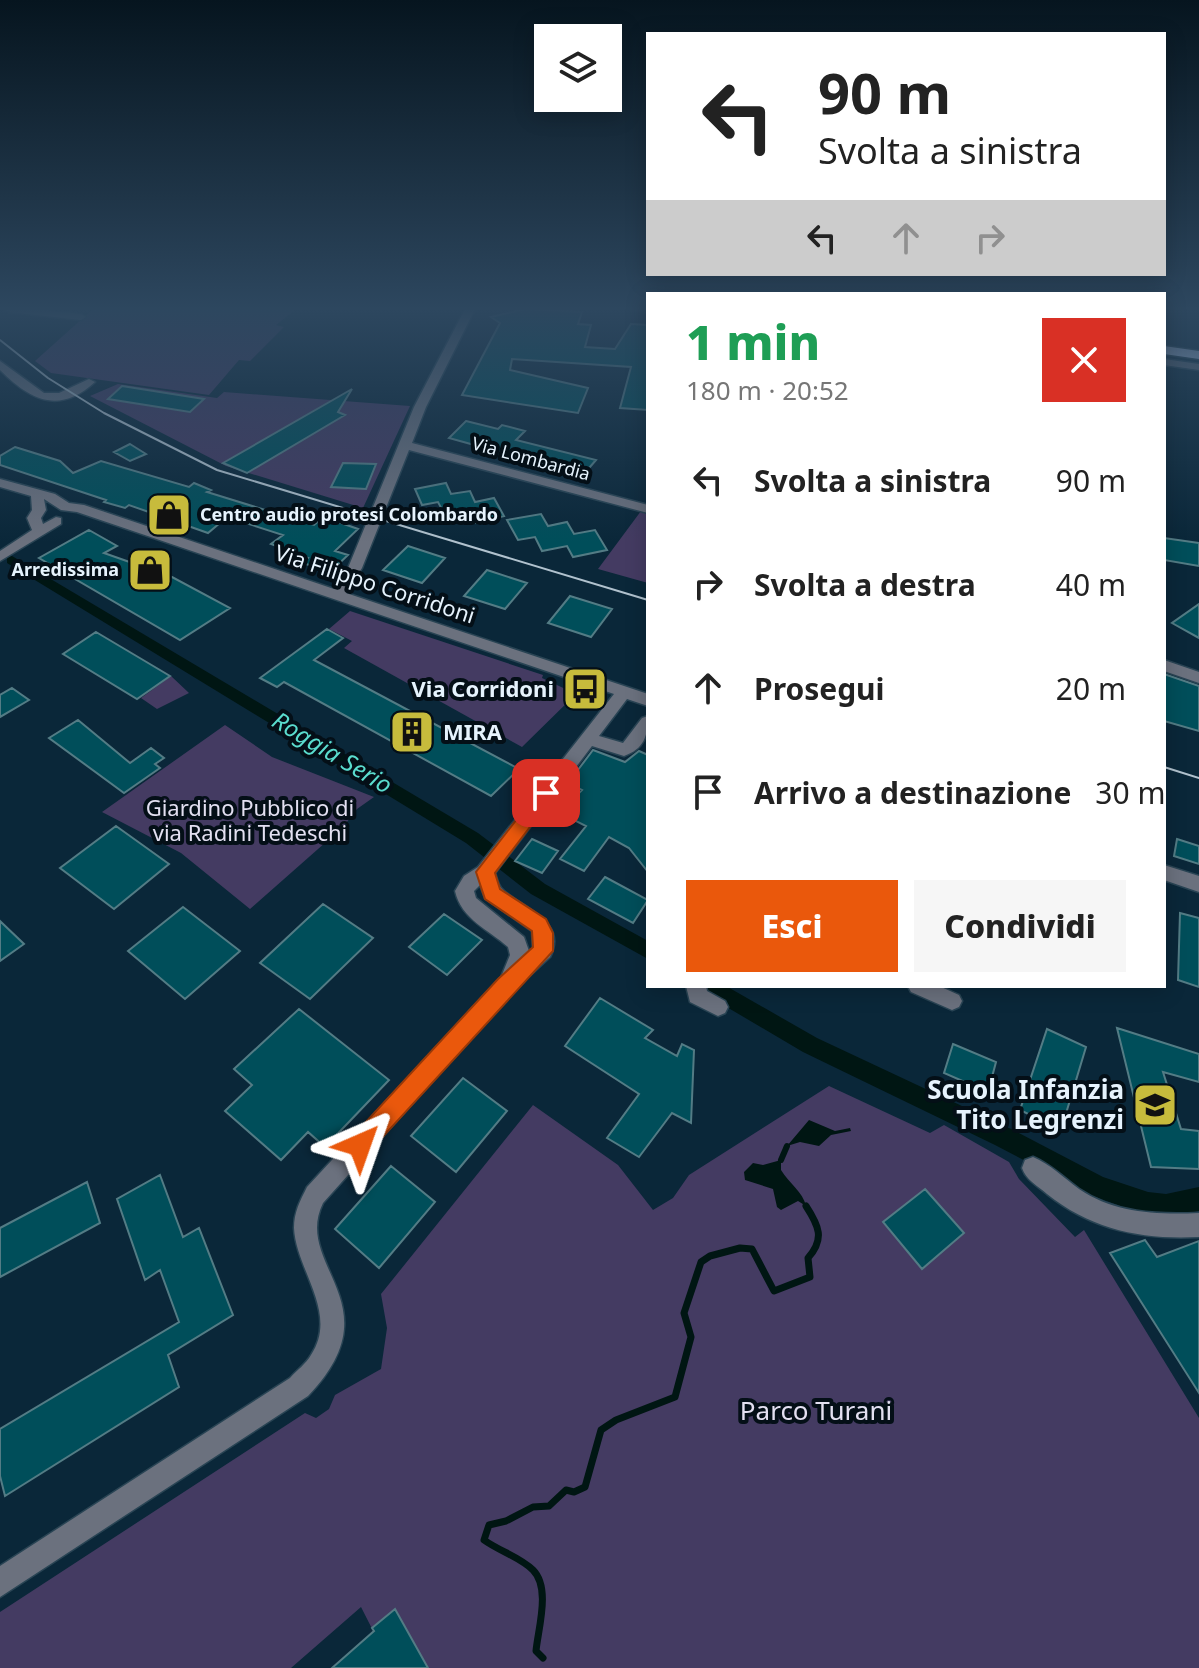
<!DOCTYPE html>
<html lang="it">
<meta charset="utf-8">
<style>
body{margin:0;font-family:"Noto Sans",sans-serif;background:#f6f6f6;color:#222;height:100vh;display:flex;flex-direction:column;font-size:30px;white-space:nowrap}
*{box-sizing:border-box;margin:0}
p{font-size:26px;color:#767676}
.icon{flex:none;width:44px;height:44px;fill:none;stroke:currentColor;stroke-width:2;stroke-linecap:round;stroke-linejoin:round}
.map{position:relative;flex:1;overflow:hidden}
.panel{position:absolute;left:646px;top:292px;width:520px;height:696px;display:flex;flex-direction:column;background:#fff;border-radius:0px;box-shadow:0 4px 20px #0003}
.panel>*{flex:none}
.banner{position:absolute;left:646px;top:32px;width:520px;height:244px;border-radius:0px;box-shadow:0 4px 20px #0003;background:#fff;color:#222;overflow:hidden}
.controls{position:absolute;left:534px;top:24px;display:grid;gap:16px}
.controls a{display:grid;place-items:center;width:88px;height:88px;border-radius:0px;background:#fff;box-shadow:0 4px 20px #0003;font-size:40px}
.pin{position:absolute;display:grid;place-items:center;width:68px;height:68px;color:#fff;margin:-34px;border-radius:16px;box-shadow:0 4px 12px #0006}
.me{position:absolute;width:88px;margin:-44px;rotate:43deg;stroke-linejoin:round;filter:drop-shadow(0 0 6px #0008)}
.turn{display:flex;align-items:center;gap:28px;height:168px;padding:0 40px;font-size:36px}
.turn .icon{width:104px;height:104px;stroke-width:2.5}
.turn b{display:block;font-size:56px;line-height:68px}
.lanes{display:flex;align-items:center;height:76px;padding:0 40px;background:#0003;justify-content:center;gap:40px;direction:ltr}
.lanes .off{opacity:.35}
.round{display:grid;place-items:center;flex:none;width:84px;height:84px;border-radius:0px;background:#f6f6f6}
.headline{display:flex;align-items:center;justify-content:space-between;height:136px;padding:0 40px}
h1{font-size:48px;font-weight:800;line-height:60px;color:#1e9e55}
.button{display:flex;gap:16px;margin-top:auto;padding:16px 40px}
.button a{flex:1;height:92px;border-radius:0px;background:#ea580c;color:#fff;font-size:32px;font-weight:800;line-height:92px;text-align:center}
.button a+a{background:#f6f6f6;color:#222}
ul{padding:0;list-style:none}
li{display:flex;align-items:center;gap:24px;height:104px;padding:0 40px}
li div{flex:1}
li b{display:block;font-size:30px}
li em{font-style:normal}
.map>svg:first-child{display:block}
.green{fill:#443b62}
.water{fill:#001613}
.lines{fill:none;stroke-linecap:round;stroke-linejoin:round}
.stream-far1{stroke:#001613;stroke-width:6}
.stream{stroke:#001613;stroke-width:7}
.canal{fill:#001613;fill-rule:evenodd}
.building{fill:#004e5a;stroke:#537c85;stroke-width:2}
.minor-casing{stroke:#294454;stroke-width:3}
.highway-casing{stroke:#294454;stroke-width:3}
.minor{fill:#6b717e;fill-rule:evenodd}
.highway{fill:#cfddfe;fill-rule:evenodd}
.tram{stroke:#b1c2ce;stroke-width:2}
.route{fill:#ea580c;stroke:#983908;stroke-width:2}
.labels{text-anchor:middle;stroke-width:8;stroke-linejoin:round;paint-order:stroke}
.far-street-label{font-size:18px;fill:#e6f3fd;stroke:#040f17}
.far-poi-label{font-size:18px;font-weight:bold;fill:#e6f3fd;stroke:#040f17;text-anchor:start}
.street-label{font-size:22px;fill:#e6f3fd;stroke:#040f17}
.poi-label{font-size:22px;font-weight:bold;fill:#e6f3fd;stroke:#040f17;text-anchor:end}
.park-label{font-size:22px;fill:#e3e0f1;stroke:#040f17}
.water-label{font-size:24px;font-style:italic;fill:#5adcce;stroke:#040f17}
.near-poi-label{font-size:26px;font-weight:bold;fill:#e6f3fd;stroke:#040f17;text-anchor:end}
.near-park-label{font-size:26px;fill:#e3e0f1;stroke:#040f17}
</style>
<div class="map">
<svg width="1199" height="1668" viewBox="0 0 1199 1668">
<rect width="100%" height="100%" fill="#0a2739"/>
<path class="green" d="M 93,309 L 296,309 L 276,325 L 284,327 L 250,361 L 239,360 L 209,395 L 51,373 L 35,361 Z
M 118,384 L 217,398 L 224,392 L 410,406 L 363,508 L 226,466 L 90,396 Z
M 641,511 L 648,513 L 648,583 L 598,569 Z
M 350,611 L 543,675 L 542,678 L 576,694 L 522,747 L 344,648 L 352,641 L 329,629 Z
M 171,676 L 189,693 L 157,709 L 141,698 Z
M 225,725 L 272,757 L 374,797 L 357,809 L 343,827 L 250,909 L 181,853 L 102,812 Z
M 829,1086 L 930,1133 L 944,1125 L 1009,1162 L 1019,1179 L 1075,1237 L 1084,1230 L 1199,1418 L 1199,1668 L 392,1668 L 361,1607 L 291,1668 L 0,1668 L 0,1612 L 305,1413 L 316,1418 L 329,1409 L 335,1395 L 381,1369 L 387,1328 L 381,1294 L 533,1105 L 618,1165 L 653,1210 L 673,1198 L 689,1175 Z"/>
<path class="water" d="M 809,1120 L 835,1131 L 850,1128 L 851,1131 L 831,1135 L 819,1146 L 800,1142 L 787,1146 Z
M 781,1160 L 781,1170 C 789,1183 803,1192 806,1206 L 798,1201 L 781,1210 L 777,1207 L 773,1189 L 745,1180 L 744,1172 L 753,1163 L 763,1165 Z"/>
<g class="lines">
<path class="stream-far1" d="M 781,1160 L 787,1146"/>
<path class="stream" d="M 543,1658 L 536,1651 C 538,1629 551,1588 533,1570 C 520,1557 499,1551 484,1540 L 489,1525 L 506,1521 L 533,1507 L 549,1506 L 566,1490 L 574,1492 L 585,1487 L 601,1430 L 616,1420 L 675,1397 L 691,1337 L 684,1313 L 701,1262 L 710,1256 L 740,1248 L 752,1249 L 774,1291 L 810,1277 L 808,1258 C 825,1239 819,1226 806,1206"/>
<path class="canal" d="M 12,556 L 478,833 L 545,884 L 648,941 L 648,959 L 531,894 L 466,843 L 7,563 L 7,557 Z
M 700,986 L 726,986 L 817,1038 L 1011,1129 L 1103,1177 L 1148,1192 L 1166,1194 L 1199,1187 L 1199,1211 L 1166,1218 L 1148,1216 L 1090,1195 L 995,1145 L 803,1052 L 703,993 Z"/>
</g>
<path class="building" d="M 525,309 L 582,312 L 578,324 L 591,325 L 585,347 L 615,349 L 631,324 L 648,325 L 648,410 L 620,408 L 631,367 L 512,359 L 510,370 L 588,388 L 578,413 L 462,395 L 500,323 L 491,317 Z
M 122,386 L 204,399 L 190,412 L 108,399 Z
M 352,389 L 338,412 L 345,415 L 247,473 L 223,463 Z
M 466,421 L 498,429 L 502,425 L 525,431 L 516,440 L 596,460 L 583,475 L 449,438 Z
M 130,444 L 146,454 L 130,461 L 114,452 Z
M 15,447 L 60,461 L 73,473 L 101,461 L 189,487 L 194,483 L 211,490 L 207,492 L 314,525 L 324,517 L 358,529 L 335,551 L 348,555 L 330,572 L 303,563 L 308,558 L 271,544 L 283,535 L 227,517 L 208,533 L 129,505 L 125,508 L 104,502 L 106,500 L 0,465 L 0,456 Z
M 343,463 L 376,464 L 366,489 L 331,487 Z
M 446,483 L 451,494 L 470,491 L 475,502 L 494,498 L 504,516 L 474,523 L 469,512 L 446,517 L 438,502 L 422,505 L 415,489 Z
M 541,514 L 548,526 L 567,522 L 574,534 L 595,530 L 607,550 L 573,557 L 567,546 L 542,551 L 535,537 L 518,540 L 507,520 Z
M 89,530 L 117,546 L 104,553 L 172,577 L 230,608 L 180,640 L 39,558 Z
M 1164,538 L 1199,543 L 1199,566 L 1164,560 Z
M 408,546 L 445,558 L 422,583 L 383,570 Z
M 487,570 L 527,583 L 505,609 L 464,596 Z
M 570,596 L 612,609 L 591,637 L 548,623 Z
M 1199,604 L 1199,638 L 1172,623 Z
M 327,629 L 343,638 L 314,660 L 519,769 L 491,796 L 284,682 L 277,687 L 260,678 Z
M 96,632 L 170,676 L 137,699 L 63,654 Z
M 1164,674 L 1199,686 L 1199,731 L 1164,721 Z
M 12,688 L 29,700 L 0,717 L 0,695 Z
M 78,720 L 130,763 L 151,748 L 164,758 L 155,764 L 160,768 L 124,793 L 49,738 Z
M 593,750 L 625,762 L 639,751 L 648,755 L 648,872 L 629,848 L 609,837 L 584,871 L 560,859 L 586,826 L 568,817 L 577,808 L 569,803 L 582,790 L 568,783 Z
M 116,826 L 169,864 L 114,909 L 60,868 Z
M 532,839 L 558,851 L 542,873 L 515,861 Z
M 1177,839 L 1199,846 L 1199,864 L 1174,856 Z
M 605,877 L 648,900 L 633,923 L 588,899 Z
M 323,904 L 373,938 L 310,999 L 260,963 Z
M 183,907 L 240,951 L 185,999 L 128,951 Z
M 1180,913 L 1199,918 L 1199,987 L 1178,980 Z
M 444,914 L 482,940 L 447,975 L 409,947 Z
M 0,921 L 24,944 L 0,961 Z
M 600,998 L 653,1030 L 645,1038 L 677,1056 L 682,1044 L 694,1050 L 691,1123 L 672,1113 L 639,1157 L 607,1138 L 639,1094 L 565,1046 Z
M 299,1009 L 389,1080 L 325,1147 L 308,1132 L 281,1160 L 225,1111 L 252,1085 L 234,1069 Z
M 1117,1028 L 1199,1054 L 1199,1082 L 1163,1072 L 1181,1129 L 1199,1131 L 1199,1169 L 1151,1167 Z
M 1047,1029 L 1086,1047 L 1061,1130 L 1020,1110 Z
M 953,1044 L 996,1062 L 988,1092 L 944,1073 Z
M 463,1078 L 507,1111 L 456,1172 L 411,1136 Z
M 391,1166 L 435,1202 L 379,1268 L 335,1229 Z
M 160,1175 L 183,1237 L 199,1228 L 233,1315 L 168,1355 L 179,1387 L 5,1496 L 0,1476 L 0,1429 L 179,1322 L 160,1270 L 145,1280 L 117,1199 Z
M 87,1182 L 100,1223 L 0,1277 L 0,1228 Z
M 925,1189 L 964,1233 L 922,1269 L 883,1222 Z
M 1145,1240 L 1157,1257 L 1199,1241 L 1199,1393 L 1110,1253 Z
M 395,1609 L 428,1668 L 332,1668 L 374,1631 L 372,1628 Z"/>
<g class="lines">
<g class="minor-casing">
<path id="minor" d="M 4,309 L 33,309 L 81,314 L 86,317 L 81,320 L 9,312 Z
M 465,309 L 475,309 L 426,407 L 412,443 L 648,505 L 648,513 L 409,450 L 362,568 L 346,593 L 648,694 L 648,706 L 627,699 L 599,736 L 623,743 L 642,718 L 648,716 C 648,736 644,749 624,756 L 592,746 L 495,873 C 497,879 498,886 503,890 C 523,909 568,921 550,957 L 512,992 L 323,1203 C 292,1266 396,1304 308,1396 L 0,1597 L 0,1566 L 290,1378 C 297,1370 306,1364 311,1355 C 339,1313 296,1270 294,1228 C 294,1212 300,1201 307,1187 L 501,977 L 510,955 L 508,947 C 489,930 461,919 455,891 L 464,876 L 478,867 L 614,694 L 77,512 L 61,510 L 44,499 L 46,510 L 41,518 L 43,524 L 56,517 L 61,518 L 61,524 L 0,561 L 0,551 L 32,530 L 27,518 L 32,510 L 31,496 L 0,487 L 0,479 L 55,494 L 69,503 L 84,505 L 334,589 L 348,568 L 414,407 ZM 480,885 L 485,898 L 532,931 L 533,948 L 529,951 L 524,937 L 476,898 L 474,891 Z
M 630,309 L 648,309 L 648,313 Z
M 1164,359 L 1199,364 L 1199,370 L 1164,365 Z
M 0,361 L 44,393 L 59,393 L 89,379 L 95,382 C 59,415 30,400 0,370 Z
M 1164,660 L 1199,672 L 1199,683 L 1164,671 Z
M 1164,865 L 1199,876 L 1199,892 L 1164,880 Z
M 686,986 L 706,986 L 707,991 L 725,1001 L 728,1007 L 725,1013 L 718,1016 L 690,1002 Z
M 908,986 L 939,986 L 959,995 L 962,1001 L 959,1007 L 952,1010 L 911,992 Z
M 1033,1157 C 1050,1164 1064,1178 1079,1189 C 1114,1213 1157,1215 1199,1213 L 1199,1237 C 1143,1240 1092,1230 1047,1194 C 1038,1186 1026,1180 1022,1168 L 1025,1160 Z"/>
</g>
<g class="highway-casing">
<path id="highway" d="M 1164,346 L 1199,351 L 1199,359 L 1164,354 Z"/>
</g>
<use href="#minor" class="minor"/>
<use href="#highway" class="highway"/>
<path class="tram" d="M 0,340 L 48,378 L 104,413 L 217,470 L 648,600
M 1164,767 L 1199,778"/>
</g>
<linearGradient id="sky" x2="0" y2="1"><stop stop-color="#06151f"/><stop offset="0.57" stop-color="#2d475f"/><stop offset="1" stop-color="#2d475f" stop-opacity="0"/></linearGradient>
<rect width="1199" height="542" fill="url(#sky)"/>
<path class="route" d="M 546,787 L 555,793 L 552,798 L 495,873 L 500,889 L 546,919 L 553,933 L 553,951 L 368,1153 L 360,1156 L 352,1153 L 349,1145 L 352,1137 L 498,979 L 533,947 L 532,931 L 485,899 L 476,872 L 540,789 Z"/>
<defs>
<g id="shop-square" transform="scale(2.3)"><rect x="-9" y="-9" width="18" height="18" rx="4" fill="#c7bb3c" stroke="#040f17"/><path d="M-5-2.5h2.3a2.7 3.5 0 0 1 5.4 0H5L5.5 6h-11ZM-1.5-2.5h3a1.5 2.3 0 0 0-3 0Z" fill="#111"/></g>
<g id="bus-square" transform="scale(2.3)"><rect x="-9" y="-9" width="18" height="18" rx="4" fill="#c7bb3c" stroke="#040f17"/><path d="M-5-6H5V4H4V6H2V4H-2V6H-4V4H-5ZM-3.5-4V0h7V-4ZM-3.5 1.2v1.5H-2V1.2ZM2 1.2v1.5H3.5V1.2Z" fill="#111"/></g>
<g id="building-square" transform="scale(2.3)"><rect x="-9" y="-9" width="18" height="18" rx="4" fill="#c7bb3c" stroke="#040f17"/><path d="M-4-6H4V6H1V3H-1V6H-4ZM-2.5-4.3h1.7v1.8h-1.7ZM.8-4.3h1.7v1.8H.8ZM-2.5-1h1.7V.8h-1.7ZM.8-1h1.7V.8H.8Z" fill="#111"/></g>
<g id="school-square" transform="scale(2.3)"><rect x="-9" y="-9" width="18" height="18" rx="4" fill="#c7bb3c" stroke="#040f17"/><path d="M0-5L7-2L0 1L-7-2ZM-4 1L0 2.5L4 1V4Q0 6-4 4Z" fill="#111"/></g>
</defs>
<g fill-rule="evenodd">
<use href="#shop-square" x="169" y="515"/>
<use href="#shop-square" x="150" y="570"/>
<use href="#bus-square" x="585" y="689"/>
<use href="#building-square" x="412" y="732"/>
<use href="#school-square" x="1155" y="1105"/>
</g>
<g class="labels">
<g class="far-street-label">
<text transform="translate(531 459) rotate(15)" y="6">Via Lombardia</text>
</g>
<g class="far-poi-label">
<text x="200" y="521">Centro audio protesi Colombardo</text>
<text x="119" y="576" text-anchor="end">Arredissima</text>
</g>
<g class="street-label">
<text transform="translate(375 584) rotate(18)" y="8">Via Filippo Corridoni</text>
</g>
<g class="poi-label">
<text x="554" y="697">Via Corridoni</text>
<text x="443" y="740" text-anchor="start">MIRA</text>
</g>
<g class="park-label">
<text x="250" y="816">Giardino Pubblico di<tspan x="250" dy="25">via Radini Tedeschi</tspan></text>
</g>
<g class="water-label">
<text transform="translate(332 753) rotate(31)" y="8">Roggia Serio</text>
</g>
<g class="near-poi-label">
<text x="1124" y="1099">Scuola Infanzia<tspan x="1124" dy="30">Tito Legrenzi</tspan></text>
</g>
<g class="near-park-label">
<text x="816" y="1420">Parco Turani</text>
</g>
</g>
</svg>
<div class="controls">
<a><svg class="icon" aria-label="layers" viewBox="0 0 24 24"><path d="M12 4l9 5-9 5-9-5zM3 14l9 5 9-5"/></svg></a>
</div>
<div class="pin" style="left:546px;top:793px;background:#d93025"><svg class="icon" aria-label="arrive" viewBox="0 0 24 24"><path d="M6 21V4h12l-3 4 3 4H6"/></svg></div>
<svg class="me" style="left:360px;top:1145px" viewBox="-20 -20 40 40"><path d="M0-17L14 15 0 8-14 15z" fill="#ea580c" stroke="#fff" stroke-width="4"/></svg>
<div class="banner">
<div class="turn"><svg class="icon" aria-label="left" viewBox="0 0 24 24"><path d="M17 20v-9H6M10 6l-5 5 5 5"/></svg><div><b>90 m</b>Svolta a sinistra</div></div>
<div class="lanes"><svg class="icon" aria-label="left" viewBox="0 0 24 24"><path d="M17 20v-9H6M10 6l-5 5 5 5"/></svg><svg class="icon off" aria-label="ahead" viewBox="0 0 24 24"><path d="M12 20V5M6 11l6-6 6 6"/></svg><svg class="icon off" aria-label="right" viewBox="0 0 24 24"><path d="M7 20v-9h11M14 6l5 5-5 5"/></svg></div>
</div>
<section class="panel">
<div class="headline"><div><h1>1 min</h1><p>180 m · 20:52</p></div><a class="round" style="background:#d93025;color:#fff"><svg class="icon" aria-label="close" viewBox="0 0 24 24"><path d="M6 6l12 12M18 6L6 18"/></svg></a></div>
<ul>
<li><svg class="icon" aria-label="left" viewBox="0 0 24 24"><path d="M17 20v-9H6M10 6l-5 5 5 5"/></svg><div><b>Svolta a sinistra</b></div><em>90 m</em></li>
<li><svg class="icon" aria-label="right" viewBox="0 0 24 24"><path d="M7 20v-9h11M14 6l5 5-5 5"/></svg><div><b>Svolta a destra</b></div><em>40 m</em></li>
<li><svg class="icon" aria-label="ahead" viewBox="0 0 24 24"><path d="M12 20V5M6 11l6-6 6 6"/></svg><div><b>Prosegui</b></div><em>20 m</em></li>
<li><svg class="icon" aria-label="arrive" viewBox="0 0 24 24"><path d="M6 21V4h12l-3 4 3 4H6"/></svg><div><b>Arrivo a destinazione</b></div><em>30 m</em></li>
</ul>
<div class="button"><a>Esci</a><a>Condividi</a></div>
</section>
</div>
